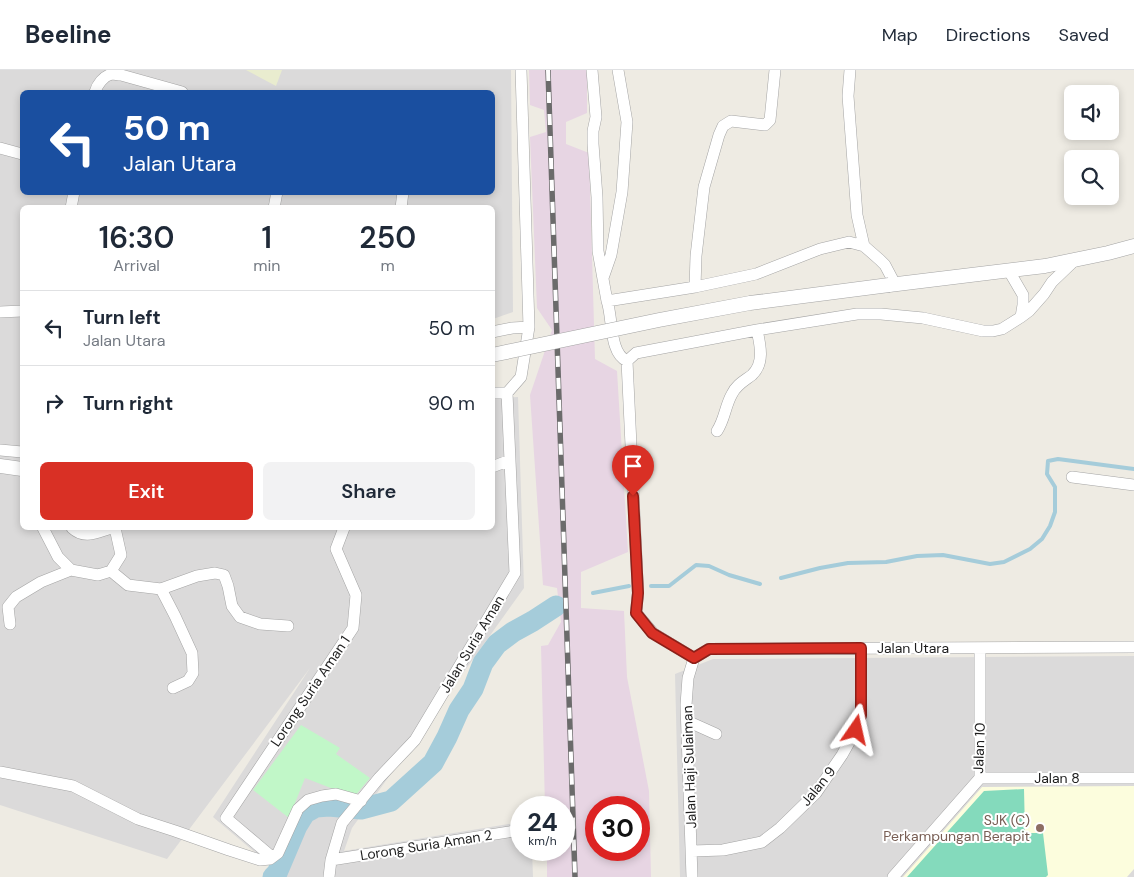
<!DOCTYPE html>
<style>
body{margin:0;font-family:"DM Sans",sans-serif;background:#f2f2f3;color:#1f2937;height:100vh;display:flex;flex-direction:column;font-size:19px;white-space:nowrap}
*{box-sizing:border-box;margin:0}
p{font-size:16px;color:#747a83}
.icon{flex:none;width:28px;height:28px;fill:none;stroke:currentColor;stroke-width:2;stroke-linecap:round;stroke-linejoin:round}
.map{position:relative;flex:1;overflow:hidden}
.panel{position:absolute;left:20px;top:135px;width:475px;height:325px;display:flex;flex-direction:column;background:#fff;border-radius:8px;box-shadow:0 2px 8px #0003}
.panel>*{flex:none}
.guide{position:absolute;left:20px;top:20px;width:475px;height:105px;border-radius:8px;box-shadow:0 2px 8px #0003;background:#1a4fa0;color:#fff;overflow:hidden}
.controls{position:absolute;left:1064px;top:15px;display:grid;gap:10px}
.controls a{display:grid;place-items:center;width:55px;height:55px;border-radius:8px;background:#fff;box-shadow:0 2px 8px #0003;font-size:25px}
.speed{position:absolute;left:510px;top:726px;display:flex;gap:10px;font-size:25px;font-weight:700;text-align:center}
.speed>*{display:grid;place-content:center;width:65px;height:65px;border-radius:50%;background:#fff;box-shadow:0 2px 8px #0003;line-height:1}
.speed small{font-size:12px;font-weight:400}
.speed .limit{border:8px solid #d22;background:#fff;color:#111}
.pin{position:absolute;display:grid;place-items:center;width:42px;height:42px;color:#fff;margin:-51px -21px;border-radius:50% 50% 50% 0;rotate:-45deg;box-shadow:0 0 5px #0007}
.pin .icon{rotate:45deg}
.me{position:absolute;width:55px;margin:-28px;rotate:11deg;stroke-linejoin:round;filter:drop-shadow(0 0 4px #0008)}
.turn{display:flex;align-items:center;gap:18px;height:105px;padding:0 20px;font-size:22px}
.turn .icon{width:65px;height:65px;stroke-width:2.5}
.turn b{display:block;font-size:35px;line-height:42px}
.eta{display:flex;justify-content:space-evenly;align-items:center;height:85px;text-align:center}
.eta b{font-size:30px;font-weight:600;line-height:35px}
.cta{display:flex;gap:10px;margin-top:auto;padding:10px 20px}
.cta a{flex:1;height:58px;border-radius:8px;background:#d93025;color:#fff;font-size:20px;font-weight:600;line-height:58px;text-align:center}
.cta a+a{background:#f2f2f3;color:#1f2937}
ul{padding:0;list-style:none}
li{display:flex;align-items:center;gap:15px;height:75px;padding:0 20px;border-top:1px solid #e0e1e3}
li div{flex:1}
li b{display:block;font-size:19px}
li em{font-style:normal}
header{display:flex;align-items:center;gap:30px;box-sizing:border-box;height:70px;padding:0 25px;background:#fff;border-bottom:1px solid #e0e1e3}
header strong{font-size:24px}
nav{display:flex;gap:28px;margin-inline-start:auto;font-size:18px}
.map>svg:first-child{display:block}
.residential{fill:#dbdada;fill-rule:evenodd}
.industrial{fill:#e7d5e3;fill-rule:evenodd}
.education{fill:#fcfddd}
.farmland{fill:#e9eccf}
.park{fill:#c1f7c8}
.pitch{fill:#84dabc}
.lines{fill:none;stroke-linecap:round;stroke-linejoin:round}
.stream{stroke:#a5ccda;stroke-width:4}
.river{stroke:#a5ccda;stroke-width:21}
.minor-casing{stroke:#a4a4a4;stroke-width:12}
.tertiary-casing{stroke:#a4a4a4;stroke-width:15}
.minor{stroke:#fff;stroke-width:11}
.tertiary{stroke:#fff;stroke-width:14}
.rail-casing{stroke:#6b6b6b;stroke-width:5.5}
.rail{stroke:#fff;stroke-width:4;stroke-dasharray:11;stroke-linecap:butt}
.tertiary-bridge-casing{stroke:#a4a4a4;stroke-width:15;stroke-linecap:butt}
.tertiary-bridge{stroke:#fff;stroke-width:14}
.route-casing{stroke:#8d1f18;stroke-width:12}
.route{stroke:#d93025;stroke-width:9}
.education-dot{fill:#8d6e63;stroke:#fff;stroke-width:2}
.labels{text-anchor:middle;stroke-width:4;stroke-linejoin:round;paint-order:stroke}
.street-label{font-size:14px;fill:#1d1d1d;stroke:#fff}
.education-label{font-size:14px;fill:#785e54;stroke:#fff;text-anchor:end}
</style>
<header>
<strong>Beeline</strong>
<nav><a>Map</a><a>Directions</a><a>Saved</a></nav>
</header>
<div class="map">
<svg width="1134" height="807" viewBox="0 0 1134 807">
<rect width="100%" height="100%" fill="#eeebe3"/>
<path class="residential" d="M 0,0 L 511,0 L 513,242 L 493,249 L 492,138 L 22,138 L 22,458 L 492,458 L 493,328 L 518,327 L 524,518 L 352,758 L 344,781 L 521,752 L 521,780 L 532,780 L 533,807 L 284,807 L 213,747 L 310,598 L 167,789 L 0,735 ZM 22,22 L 492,22 L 492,122 L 22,122 Z
M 1134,586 L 1134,807 L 680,807 L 675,604 L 713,589 Z"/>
<path class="industrial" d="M 529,0 L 587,0 L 587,43 L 566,52 L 566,74 L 589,83 L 595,289 L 617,301 L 628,482 L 581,502 L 581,538 L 624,541 L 627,607 L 649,721 L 651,807 L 547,807 L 547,780 L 564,780 L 564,738 L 545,737 L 541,576 L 548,575 L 561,552 L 557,518 L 543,515 L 530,325 L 552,260 L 537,238 L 530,67 L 546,62 L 544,40 L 530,35 ZM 596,738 L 639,738 L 639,780 L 596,780 Z"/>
<path class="education" d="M 1134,716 L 1134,799 L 1127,807 L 903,807 L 982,717 Z"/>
<path class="farmland" d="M 246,0 L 282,0 L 276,16 Z"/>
<path class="park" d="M 301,655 L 340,678 L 336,684 L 370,708 L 354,727 L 305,708 L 289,748 L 253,720 Z"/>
<path class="pitch" d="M 1024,719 L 1025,763 L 1043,763 L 1048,805 L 1046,807 L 907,807 L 984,721 Z"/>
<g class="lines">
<path class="stream" d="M 781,508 L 820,498 L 848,493 L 886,492 L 917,486 L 943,485 L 990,494 L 1004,492 L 1030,479 L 1042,469 L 1050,456 L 1055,442 L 1055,417 L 1047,404 L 1048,391 L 1058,389 L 1134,399
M 651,516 L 669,516 L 696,495 L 709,496 L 729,505 L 760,514
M 593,523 L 629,516"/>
<path class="river" d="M 273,807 L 277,803 L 297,756 L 305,743 L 316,737 L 329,736 L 361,739 L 391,731 L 433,693 L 447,667 L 459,640 L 473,619 L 483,593 L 497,574 L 513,562 L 533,551 L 556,536"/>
<g class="minor-casing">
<path id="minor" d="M 592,0 L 596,47 L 593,61 L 593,74 L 597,127 L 598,181 L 607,231 C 613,248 609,283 627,291
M 850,0 L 848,26 L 857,145 L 864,176
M 95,22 C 97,15 103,6 112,4 C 115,4 118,5 121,5 L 182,22
M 0,78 L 22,84
M 71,138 L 74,122
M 274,138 L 277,122
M 401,138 L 403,122
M 1009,201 L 1023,225 L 1023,235 L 1021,247
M 603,208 L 611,185 L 622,122 L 627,52 L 618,0
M 695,217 L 696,186 L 704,117 L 719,65 L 723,56 L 731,51 L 765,55 L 770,50 L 775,0
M 607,231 L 695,217 L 756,204 L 820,179 L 849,172 L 864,176 L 880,190 L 885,195 L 895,214
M 0,242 L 22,241
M 492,262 L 512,258 L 529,257
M 492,323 L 507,323
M 507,323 L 521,307 L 529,257 L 521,0
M 717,361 C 725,349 725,336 732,324 C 736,315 744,311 752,305 C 765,293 760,274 757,260
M 0,380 L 22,382
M 492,397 L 510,390
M 1072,407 L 1134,415
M 43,458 L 58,487 L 71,500 L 98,505 L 111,501 L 121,485 L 115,458
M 72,458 C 85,470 97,462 112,458
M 111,501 L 128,515 L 161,519 L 197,506 L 215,503 L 224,505 L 228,516 L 232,536 L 240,547 L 260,554 L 288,556
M 161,519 L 175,546 L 192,583 L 193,603 L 188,611 L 173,618
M 10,554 L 8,537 L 16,527 L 41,512 L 71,500
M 694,588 L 653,563 L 636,543 L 638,523 L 627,291 L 636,283 L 757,260 L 857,244 L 881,244 L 923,248 L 983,261 L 993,261 L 1002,259 L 1021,247 L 1029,241 L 1044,224 L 1052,212 L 1075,190
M 694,588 L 709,579 L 1134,577
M 687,651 L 716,664
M 0,702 L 73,716 L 138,749 L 175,761 L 229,780 L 260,790 L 270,789 L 278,783 L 298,739 L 308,730 L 322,726 L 336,724 L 361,731
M 980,708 L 1134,708
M 692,781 L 723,780 L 762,772 L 780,758 L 816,723 L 842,685 L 856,660 L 861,645 L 861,578
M 272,787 L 226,748 L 353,558 L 356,525 L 336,479 L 344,458
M 331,790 L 521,760
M 329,807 L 331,790 L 342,753 L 379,708 L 415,670 L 515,503 L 507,323
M 692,807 L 686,635 L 688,608 L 694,588
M 893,807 L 980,708 L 980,578"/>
</g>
<g class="tertiary-casing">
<path id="tertiary" d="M 889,215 L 1045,196 L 1108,183 L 1134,176
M 0,396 L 22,399"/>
</g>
<use href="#minor" class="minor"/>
<use href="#tertiary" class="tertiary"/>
<g class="rail-casing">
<path id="rail" d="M 548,0 L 575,807"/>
</g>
<use href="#rail" class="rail"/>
<g class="tertiary-bridge-casing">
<path id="tertiary-bridge" d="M 492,285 L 659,250 L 750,233 L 889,215"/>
</g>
<use href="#tertiary-bridge" class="tertiary-bridge"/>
</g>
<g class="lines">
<g class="route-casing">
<path id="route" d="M 633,426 L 638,523 L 636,543 L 652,563 L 694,588 L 709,579 L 861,578 L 861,645 L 856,660"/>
</g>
<use href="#route" class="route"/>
</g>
<circle class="education-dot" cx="1040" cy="758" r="5"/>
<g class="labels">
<g class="street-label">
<text transform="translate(472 574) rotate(-59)" y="5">Jalan Suria Aman</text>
<text x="913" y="583">Jalan Utara</text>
<text transform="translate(310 621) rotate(-56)" y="5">Lorong Suria Aman 1</text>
<text transform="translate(979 678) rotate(-88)" y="5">Jalan 10</text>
<text transform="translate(689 697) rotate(-92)" y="5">Jalan Haji Sulaiman</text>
<text x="1057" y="713">Jalan 8</text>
<text transform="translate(818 716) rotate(-51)" y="5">Jalan 9</text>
<text transform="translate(426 775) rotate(-9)" y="5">Lorong Suria Aman 2</text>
</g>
<g class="education-label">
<text x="1030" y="755">SJK (C)<tspan x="1030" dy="16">Perkampungan Berapit</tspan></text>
</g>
</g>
</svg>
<div class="controls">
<a><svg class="icon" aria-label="sound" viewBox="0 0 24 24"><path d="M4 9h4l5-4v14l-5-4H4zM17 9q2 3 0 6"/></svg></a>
<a><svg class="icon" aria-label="search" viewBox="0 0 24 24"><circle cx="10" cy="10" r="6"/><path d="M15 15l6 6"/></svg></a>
</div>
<div class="speed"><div>24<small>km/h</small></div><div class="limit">30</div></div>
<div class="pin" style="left:633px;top:426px;background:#d93025"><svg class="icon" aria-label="arrive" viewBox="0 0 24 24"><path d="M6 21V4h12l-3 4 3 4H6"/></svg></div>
<svg class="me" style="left:856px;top:660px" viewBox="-20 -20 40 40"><path d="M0-17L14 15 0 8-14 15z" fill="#d93025" stroke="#fff" stroke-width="4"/></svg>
<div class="guide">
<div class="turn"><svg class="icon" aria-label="left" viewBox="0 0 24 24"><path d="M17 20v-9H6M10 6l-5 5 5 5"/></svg><div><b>50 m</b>Jalan Utara</div></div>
</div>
<section class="panel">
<div class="eta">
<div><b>16:30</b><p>Arrival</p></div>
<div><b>1</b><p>min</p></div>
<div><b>250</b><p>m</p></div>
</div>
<ul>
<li><svg class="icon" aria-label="left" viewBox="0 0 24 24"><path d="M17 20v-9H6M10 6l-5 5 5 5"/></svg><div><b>Turn left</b><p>Jalan Utara</p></div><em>50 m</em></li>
<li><svg class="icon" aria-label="right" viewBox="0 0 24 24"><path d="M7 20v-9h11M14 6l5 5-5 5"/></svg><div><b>Turn right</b></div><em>90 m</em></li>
</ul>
<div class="cta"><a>Exit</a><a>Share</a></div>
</section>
</div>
